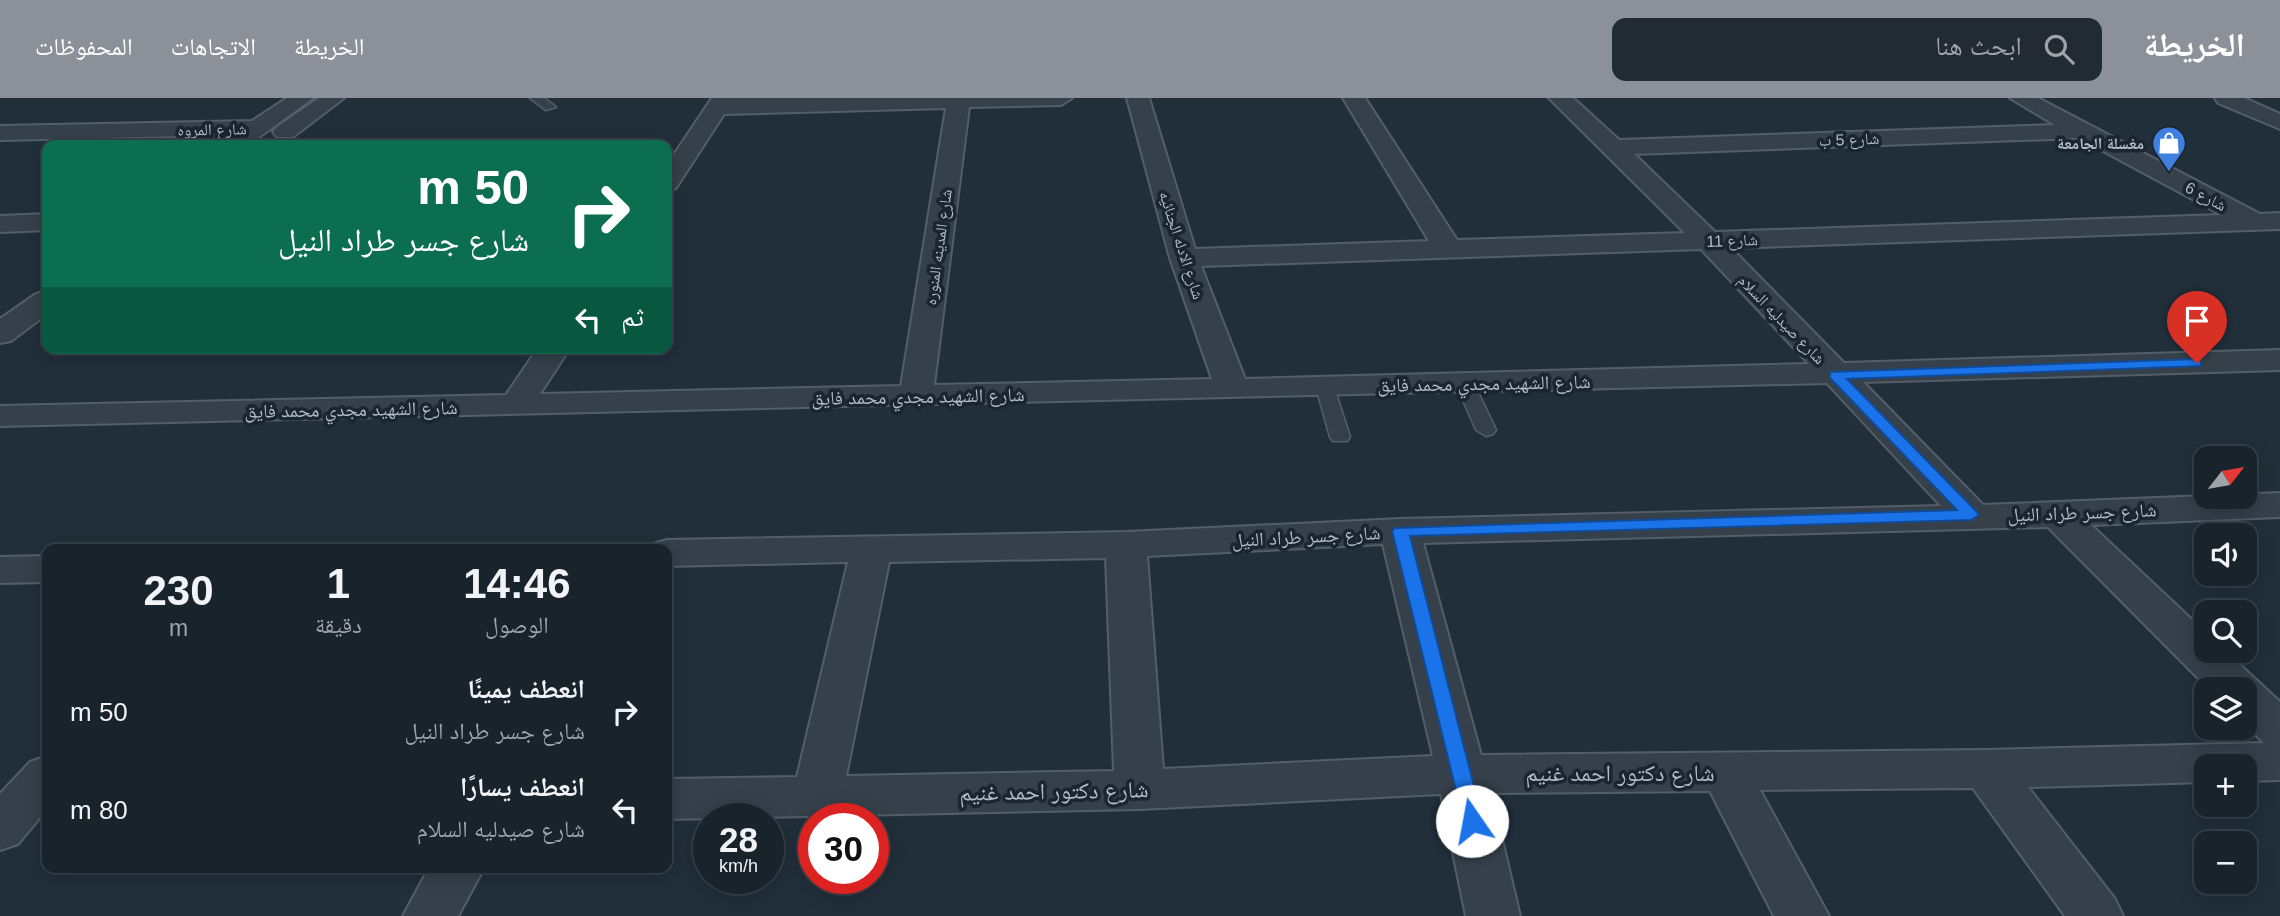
<!DOCTYPE html>
<html lang="ar">
<meta charset="utf-8">
<style>
body{margin:0;font-family:Helvetica,"Noto Naskh Arabic",sans-serif;background:#222b34;color:#f1f3f6;direction:rtl;height:100vh;display:flex;flex-direction:column;font-size:26px;white-space:nowrap}
*{box-sizing:border-box;margin:0}
p{font-size:23px;color:#9fa4a9}
.icon{flex:none;width:38px;height:38px;fill:none;stroke:currentColor;stroke-width:2;stroke-linecap:round;stroke-linejoin:round}
.map{position:relative;flex:1;overflow:hidden;direction:ltr}
.details{position:absolute;left:42px;top:446px;width:630px;height:329px;display:flex;flex-direction:column;background:#19232c;border-radius:14px;box-shadow:0 4px 18px #0003,0 0 0 2px #374048;direction:rtl}
.details>*{flex:none}
.guide{position:absolute;left:42px;top:42px;width:630px;height:214px;border-radius:14px;box-shadow:0 4px 18px #0003,0 0 0 2px #374048;direction:rtl;background:#0b6e4f;color:#fff;overflow:hidden}
.needle{width:46px;rotate:59deg}
.tools{position:absolute;left:2194px;top:348px;display:grid;gap:14px}
.tools a{display:grid;place-items:center;width:63px;height:63px;border-radius:14px;background:#19232c;box-shadow:0 4px 18px #0003,0 0 0 2px #374048;font-size:35px}
.speed{position:absolute;left:693px;top:705px;display:flex;gap:14px;font-size:35px;font-weight:700;text-align:center}
.speed>*{display:grid;place-content:center;width:91px;height:91px;border-radius:50%;background:#19232c;box-shadow:0 4px 18px #0003,0 0 0 2px #374048;line-height:1}
.speed small{font-size:18px;font-weight:400}
.speed .limit{border:10px solid #d22;background:#fff;color:#111}
.pin{position:absolute;display:grid;place-items:center;width:60px;height:60px;color:#fff;margin:-72px -30px;border-radius:50% 50% 50% 0;rotate:-45deg;box-shadow:0 0 7px #0007}
.pin .icon{rotate:45deg}
.me{position:absolute;width:77px;margin:-38px;rotate:348deg;stroke-linejoin:round;filter:drop-shadow(0 0 5px #0008)}
.turn{display:flex;align-items:center;gap:24px;height:147px;padding:0 28px;font-size:32px}
.turn .icon{width:91px;height:91px;stroke-width:2.5}
.turn b{display:block;font-size:49px;line-height:60px}
.then{display:flex;align-items:center;height:66px;padding:0 28px;background:#0003;gap:14px;font-size:26px}
.eta{display:flex;justify-content:space-evenly;align-items:center;height:119px;text-align:center}
.eta b{font-size:42px;font-weight:700;line-height:49px}
ul{padding:0;list-style:none}
li{display:flex;align-items:center;gap:21px;height:98px;padding:0 28px}
li div{flex:1}
li b{display:block;font-size:26px}
li em{font-style:normal}
header{display:flex;align-items:center;gap:42px;box-sizing:border-box;height:98px;padding:0 35px;background:#8c9099;color:#fff}
header strong{font-size:33px}
nav{display:flex;gap:38px;margin-inline-start:auto;font-size:24px}
.search{width:490px;height:63px;background:#222b34;display:flex;align-items:center;gap:18px;box-sizing:border-box;padding:0 24px;border-radius:14px;color:#9fa4a9;font-size:26px}
.map>svg:first-child{display:block}
.lines{fill:none;stroke-linecap:round;stroke-linejoin:round}
.lane-casing{stroke:#535e69;stroke-width:3}
.street-casing{stroke:#535e69;stroke-width:4}
.lane{fill:#35404b;fill-rule:evenodd}
.street{fill:#35404b;fill-rule:evenodd}
.route{fill:#1a73e8;stroke:#114b97;stroke-width:2}
.labels{text-anchor:middle;stroke-width:7;stroke-linejoin:round;paint-order:stroke}
.far-street-label{font-size:16px;fill:#b0bbc7;stroke:#1a2530}
.far-poi-label{font-size:16px;font-weight:bold;fill:#b0bbc7;stroke:#1a2530;text-anchor:end}
.street-label{font-size:19px;fill:#b0bbc7;stroke:#1a2530}
.near-street-label{font-size:23px;fill:#b0bbc7;stroke:#1a2530}
</style>
<header>
<strong>الخريطة</strong>
<div class="search"><svg class="icon" aria-label="search" viewBox="0 0 24 24"><circle cx="10" cy="10" r="6"/><path d="M15 15l6 6"/></svg>ابحث هنا</div>
<nav><a>الخريطة</a><a>الاتجاهات</a><a>المحفوظات</a></nav>
</header>
<div class="map">
<svg width="2280" height="818" viewBox="0 0 2280 818">
<rect width="100%" height="100%" fill="#212f3b"/>
<g class="lines">
<g class="lane-casing">
<path id="lane" d="M 530,0 L 544,0 L 556,9 L 546,12 Z
M 1465,281 L 1474,286 L 1496,332 L 1493,336 L 1486,338 L 1476,332 L 1456,286 Z
M 1325,283 L 1334,289 L 1350,339 L 1347,343 L 1333,343 L 1330,339 L 1316,289 Z"/>
</g>
<g class="street-casing">
<path id="street" d="M 287,0 L 313,0 L 248,47 L 227,47 L 225,44 L 231,37 L 0,42 L 0,28 L 252,23 Z
M 319,0 L 344,0 L 293,39 L 277,39 L 273,34 L 277,29 Z
M 712,0 L 1072,0 L 1061,7 L 969,9 L 934,287 L 1212,281 L 1170,160 L 1127,0 L 1149,0 L 1195,151 L 1429,143 L 1343,0 L 1365,0 L 1457,142 L 1685,135 L 1549,0 L 1573,0 L 1619,42 L 2055,27 L 2010,0 L 2038,0 L 2260,116 L 2280,115 L 2280,131 L 1731,150 L 1844,265 L 2280,252 L 2280,272 L 1863,284 L 1983,407 L 2280,395 L 2280,419 L 2091,427 L 2207,536 L 2207,553 L 2225,553 L 2280,604 L 2280,682 L 2245,683 L 2245,668 L 2207,668 L 2207,684 L 2028,689 L 2115,801 L 2123,818 L 2065,818 L 1973,690 L 1760,692 L 1829,818 L 1774,818 L 1710,693 L 1491,695 L 1520,818 L 1466,818 L 1441,696 L 1140,711 L 667,721 L 667,681 L 797,679 L 848,464 L 667,468 L 667,452 L 649,452 L 653,446 L 667,442 L 1126,434 L 1400,421 L 1941,408 L 1827,285 L 0,328 L 0,308 L 506,297 L 538,250 L 570,250 L 540,296 L 901,288 L 946,10 L 724,16 L 676,90 L 667,93 L 667,67 ZM 2079,40 L 2222,117 L 1715,134 L 1634,56 ZM 1701,151 L 1809,266 L 1245,281 L 1201,168 ZM 2048,429 L 2210,592 L 2245,592 L 2245,626 L 2264,645 L 1986,652 L 1481,657 L 1423,445 ZM 1383,446 L 1433,658 L 1163,671 L 1147,458 ZM 1106,460 L 1114,673 L 846,678 L 889,464 Z
M 2215,0 L 2244,0 L 2280,16 L 2280,31 L 2218,5 Z
M 47,116 L 47,132 L 0,134 L 0,118 Z
M 47,193 L 47,216 L 11,243 L 0,245 L 0,221 L 36,196 Z
M 47,458 L 47,484 L 0,485 L 0,459 Z
M 47,658 L 47,711 L 18,746 L 0,752 L 0,696 L 30,664 Z
M 429,770 L 484,770 L 458,818 L 403,818 Z"/>
</g>
<use href="#lane" class="lane"/>
<use href="#street" class="street"/>
</g>
<path class="route" d="M 2197,261 L 2201,262 L 2201,268 L 1847,281 L 1976,413 L 1979,417 L 1971,422 L 1410,438 L 1483,723 L 1480,729 L 1472,732 L 1465,729 L 1392,433 L 1395,430 L 1957,412 L 1830,280 L 1830,274 Z"/>
<defs>
<g id="shop-pin" transform="scale(1.75)"><path d="M0 17L-7.5 6A9.5 9.5 0 1 1 7.5 6Z" fill="#3f7fe0" stroke="#1a2530"/><path d="M-5-2.5h2.3a2.7 3.5 0 0 1 5.4 0H5L5.5 6h-11ZM-1.5-2.5h3a1.5 2.3 0 0 0-3 0Z" fill="#fff"/></g>
</defs>
<g fill-rule="evenodd">
<use href="#shop-pin" x="2169" y="45"/>
</g>
<g class="labels">
<g class="far-street-label">
<text transform="translate(212 31) rotate(-1)" y="6">شارع المروه</text>
<text transform="translate(1849 41) rotate(-2)" y="6">شارع 5 ب</text>
<text transform="translate(2206 98) rotate(28)" y="6">شارع 6</text>
<text transform="translate(1732 142) rotate(-2)" y="6">شارع 11</text>
<text transform="translate(1182 147) rotate(72)" y="6">شارع الادله الجنائيه</text>
<text transform="translate(938 149) rotate(-82)" y="6">شارع المدينه المنوره</text>
<text transform="translate(1782 221) rotate(46)" y="6">شارع صيدليه السلام</text>
</g>
<g class="far-poi-label">
<text x="2144" y="51">مغسلة الجامعة</text>
</g>
<g class="street-label">
<text transform="translate(1484 285) rotate(-1)" y="7">شارع الشهيد مجدي محمد فايق</text>
<text transform="translate(918 298) rotate(-1)" y="7">شارع الشهيد مجدي محمد فايق</text>
<text transform="translate(351 311) rotate(-1)" y="7">شارع الشهيد مجدي محمد فايق</text>
<text transform="translate(2082 414) rotate(-2)" y="7">شارع جسر طراد النيل</text>
<text transform="translate(1306 438) rotate(-3)" y="7">شارع جسر طراد النيل</text>
</g>
<g class="near-street-label">
<text x="1620" y="683">شارع دكتور احمد غنيم</text>
<text transform="translate(1054 693) rotate(-1)" y="8">شارع دكتور احمد غنيم</text>
</g>
</g>
</svg>
<div class="tools">
<a><svg class="needle" viewBox="-14 -14 28 28"><path d="M0-13l5 13h-10z" fill="#e53935"/><path d="M0 13l5-13h-10z" fill="#9fa4a9"/></svg></a>
<a><svg class="icon" aria-label="sound" viewBox="0 0 24 24"><path d="M4 9h4l5-4v14l-5-4H4zM17 9q2 3 0 6"/></svg></a>
<a><svg class="icon" aria-label="search" viewBox="0 0 24 24"><circle cx="10" cy="10" r="6"/><path d="M15 15l6 6"/></svg></a>
<a><svg class="icon" aria-label="layers" viewBox="0 0 24 24"><path d="M12 4l9 5-9 5-9-5zM3 14l9 5 9-5"/></svg></a>
<a>+</a>
<a>−</a>
</div>
<div class="speed"><div>28<small>km/h</small></div><div class="limit">30</div></div>
<div class="pin" style="left:2197px;top:265px;background:#d93025"><svg class="icon" aria-label="arrive" viewBox="0 0 24 24"><path d="M6 21V4h12l-3 4 3 4H6"/></svg></div>
<svg class="me" style="left:1472px;top:723px" viewBox="-20 -20 40 40"><circle r="19" fill="#fff"/><path d="M0-13L10 11 0 6-10 11z" fill="#1a73e8"/></svg>
<div class="guide">
<div class="turn"><svg class="icon" aria-label="right" viewBox="0 0 24 24"><path d="M7 20v-9h11M14 6l5 5-5 5"/></svg><div><b>50 m</b>شارع جسر طراد النيل</div></div>
<div class="then">ثم<svg class="icon" aria-label="left" viewBox="0 0 24 24"><path d="M17 20v-9H6M10 6l-5 5 5 5"/></svg></div>
</div>
<section class="details">
<div class="eta">
<div><b>14:46</b><p>الوصول</p></div>
<div><b>1</b><p>دقيقة</p></div>
<div><b>230</b><p>m</p></div>
</div>
<ul>
<li><svg class="icon" aria-label="right" viewBox="0 0 24 24"><path d="M7 20v-9h11M14 6l5 5-5 5"/></svg><div><b>انعطف يمينًا</b><p>شارع جسر طراد النيل</p></div><em>50 m</em></li>
<li><svg class="icon" aria-label="left" viewBox="0 0 24 24"><path d="M17 20v-9H6M10 6l-5 5 5 5"/></svg><div><b>انعطف يسارًا</b><p>شارع صيدليه السلام</p></div><em>80 m</em></li>
</ul>
</section>
</div>
